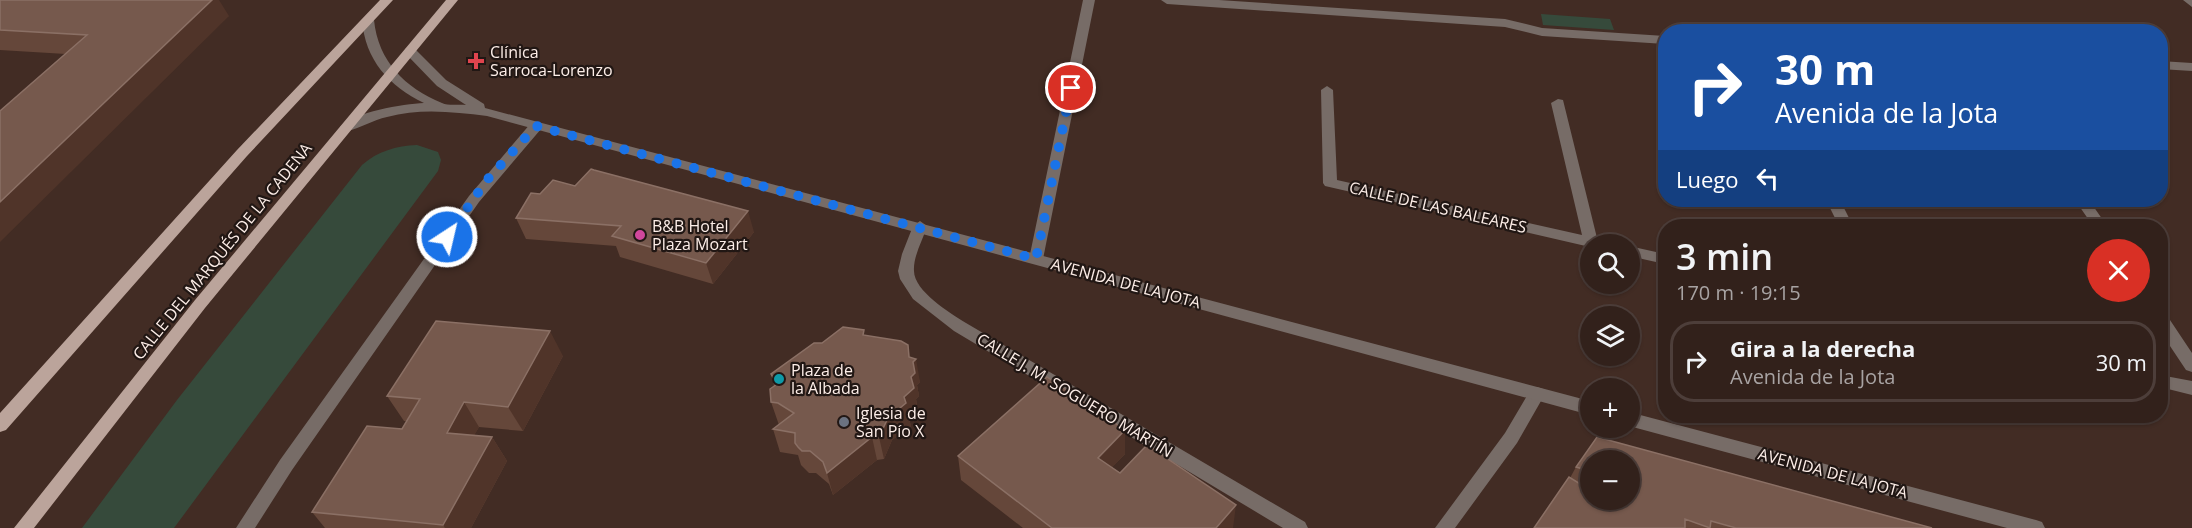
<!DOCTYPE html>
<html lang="es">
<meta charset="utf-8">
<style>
body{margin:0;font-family:"Open Sans",sans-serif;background:#3a2924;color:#f1f3f6;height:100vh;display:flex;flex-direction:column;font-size:22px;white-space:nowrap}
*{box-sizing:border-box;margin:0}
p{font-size:20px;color:#a8a3a3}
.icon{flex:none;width:33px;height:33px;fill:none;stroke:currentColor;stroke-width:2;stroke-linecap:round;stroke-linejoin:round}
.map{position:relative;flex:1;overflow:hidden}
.drawer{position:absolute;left:1658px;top:219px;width:510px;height:204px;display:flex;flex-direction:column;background:#32211b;border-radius:24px;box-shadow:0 2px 4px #0004,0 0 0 2px #4d3e3a}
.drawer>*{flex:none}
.top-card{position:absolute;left:1658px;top:24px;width:510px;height:183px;border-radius:24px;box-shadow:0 2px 4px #0004,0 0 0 2px #4d3e3a;background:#1a4fa0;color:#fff;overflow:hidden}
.controls{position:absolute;left:1580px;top:234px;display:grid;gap:12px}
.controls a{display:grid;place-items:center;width:60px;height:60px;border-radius:50%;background:#32211b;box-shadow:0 2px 4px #0004,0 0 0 2px #4d3e3a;font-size:30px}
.pin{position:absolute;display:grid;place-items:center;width:51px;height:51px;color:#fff;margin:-26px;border:3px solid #fff;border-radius:50%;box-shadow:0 2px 6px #0007}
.me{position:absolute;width:66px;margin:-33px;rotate:35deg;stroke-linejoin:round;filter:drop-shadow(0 0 4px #0008)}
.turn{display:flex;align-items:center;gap:21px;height:126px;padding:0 18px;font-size:27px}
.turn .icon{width:78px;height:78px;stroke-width:2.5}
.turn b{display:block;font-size:42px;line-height:51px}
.then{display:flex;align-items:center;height:57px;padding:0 18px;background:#0003;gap:12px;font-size:22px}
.round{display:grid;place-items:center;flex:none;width:63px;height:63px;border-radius:32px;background:#3a2924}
.summary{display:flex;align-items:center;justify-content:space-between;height:102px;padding:0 18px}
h1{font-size:36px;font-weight:600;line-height:45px}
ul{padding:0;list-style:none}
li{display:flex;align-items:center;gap:18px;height:81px;margin:0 12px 9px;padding:0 6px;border:3px solid #4d3e3a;border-radius:24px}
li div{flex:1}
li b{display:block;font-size:22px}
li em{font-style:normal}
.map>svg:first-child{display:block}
.green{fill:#364a3b}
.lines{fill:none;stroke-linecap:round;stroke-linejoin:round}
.pedestrian{fill:#776c67;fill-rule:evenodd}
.minor{fill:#776c67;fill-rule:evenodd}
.tertiary{fill:#776c67;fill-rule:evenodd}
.primary{fill:#bba49b;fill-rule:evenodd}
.wall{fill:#65473a;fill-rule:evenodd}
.shaded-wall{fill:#503429}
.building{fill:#76594d;stroke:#8b7065;stroke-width:1.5}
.route{stroke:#1a73e8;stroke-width:10;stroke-dasharray:0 18}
.health-dot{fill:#e0444e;stroke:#211714;stroke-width:2}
.hotel-dot{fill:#d1479c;stroke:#211714;stroke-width:2}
.culture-dot{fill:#0f9aa8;stroke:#211714;stroke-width:2}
.worship-dot{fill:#6b7280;stroke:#211714;stroke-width:2}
.labels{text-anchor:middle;stroke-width:4.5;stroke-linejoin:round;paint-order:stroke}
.poi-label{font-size:16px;fill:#fdeee8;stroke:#211714;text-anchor:start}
.street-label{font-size:16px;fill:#fdeee8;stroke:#211714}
</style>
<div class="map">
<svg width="2192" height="528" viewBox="0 0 2192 528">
<rect width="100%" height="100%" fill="#422c24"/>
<path class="green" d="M 1541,14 L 1610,19 L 1614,30 L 1543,25 Z
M 1687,24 L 1757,29 L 1758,31 L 1690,31 Z
M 417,145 L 438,152 L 441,160 L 438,171 L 174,528 L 82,528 L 177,400 L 362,165 C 378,151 396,146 417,145 Z"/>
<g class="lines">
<path class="pedestrian" d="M 1327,86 L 1333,90 L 1337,180 L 1582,235 L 1551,103 L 1558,99 L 1563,100 L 1597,238 L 1606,240 L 1608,244 L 1590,244 L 1590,247 L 1325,186 L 1323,183 L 1321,90 Z
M 1826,200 L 1840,200 L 1853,226 L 1839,226 Z
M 2075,200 L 2089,200 L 2107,226 L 2093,226 Z
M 1629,246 L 1665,254 L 1665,264 L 1629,256 Z
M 2160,312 L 2166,314 L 2192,353 L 2192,372 L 2186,370 L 2160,331 Z"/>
<path class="minor" d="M 1083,0 L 1095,0 L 1043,259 L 1041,263 L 1031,263 L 1029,259 Z
M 1161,0 L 1219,0 L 1505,19 L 1542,28 L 1665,36 L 1665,44 L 1542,36 L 1505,27 L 1167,4 Z
M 2160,61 L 2192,63 L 2192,71 L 2160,69 Z
M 536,122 L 541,123 L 543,126 L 541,129 L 479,202 L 292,470 L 255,528 L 236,528 L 280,460 L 469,196 L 531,123 Z
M 920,221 L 927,226 C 923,240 913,256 914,271 C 914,291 950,313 966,323 L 1305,522 L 1308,528 L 1283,528 L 954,331 L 913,299 L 900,279 L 898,271 L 902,254 L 913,226 Z
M 2160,375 L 2192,381 L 2192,395 L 2160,387 Z
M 1537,387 L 1543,389 L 1545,394 L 1517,443 L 1455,528 L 1435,528 L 1505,433 L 1531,389 Z"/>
<path class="tertiary" d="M 2183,0 L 2192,0 L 2192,7 Z
M 368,16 L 374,20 C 378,61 405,88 442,103 C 448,106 459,104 466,105 L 437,86 L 406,54 L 404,51 L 406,48 L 414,48 L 446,80 L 484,104 L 485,108 L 1590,401 L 1590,415 L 487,116 C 454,112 420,108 387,117 C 373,120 361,128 347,131 L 342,130 L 340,127 C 354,112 403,104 424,103 C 389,86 365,60 362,20 Z
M 1629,412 L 2036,520 L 2042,522 L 2045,528 L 2007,528 L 1629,426 Z"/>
<path class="primary" d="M 380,0 L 393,0 L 247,156 L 6,430 L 0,432 L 0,413 L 237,150 Z
M 446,0 L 458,0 L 205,308 L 34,528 L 14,528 L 195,300 Z"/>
</g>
<path class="wall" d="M 0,0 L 229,16 L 66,54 L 0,50 Z
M 516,218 L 754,232 L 713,284 L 620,257 L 616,246 L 526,239 Z
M 865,335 L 911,358 L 920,382 L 917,385 L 919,396 L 916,399 L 918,411 L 909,419 L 911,426 L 892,440 L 884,459 L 877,460 L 833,495 L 829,484 L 816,473 L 809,473 L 801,465 L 798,455 L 780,452 L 773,429 L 779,425 L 771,402 L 774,386 L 771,374 L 822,343 Z
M 563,356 L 523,431 L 479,427 L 474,435 L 492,437 L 507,461 L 471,528 L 325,528 L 312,512 L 402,429 L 406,421 L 404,421 L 387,396 Z
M 1597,437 L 1932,528 L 1534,528 L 1569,477 L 1570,478 L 1576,467 ZM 1590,460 L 1629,460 L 1629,500 L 1590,500 Z
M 1125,454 L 1112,467 L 1120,473 L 1233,528 L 1023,528 L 961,480 L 958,456 Z"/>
<path class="shaded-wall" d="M 212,0 L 219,0 L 229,16 L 0,242 L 0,202 Z
M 748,211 L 754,232 L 713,284 L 706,263 Z
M 550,331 L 563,356 L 523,431 L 508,407 Z
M 908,345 L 912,368 L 913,362 L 916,359 L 920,382 L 917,385 L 919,396 L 916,399 L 918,411 L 909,419 L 911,426 L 892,440 L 884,459 L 879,437 L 888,418 L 904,397 L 911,377 Z
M 464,402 L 479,427 L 462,457 L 447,433 Z
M 1125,430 L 1125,454 L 1098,482 L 1098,458 Z
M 492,437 L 507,461 L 471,528 L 445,528 L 443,525 Z
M 872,437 L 877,460 L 833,495 L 827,473 Z
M 1236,505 L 1233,528 L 1216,528 Z"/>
<path class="building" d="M 0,0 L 212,0 L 0,202 L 0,111 L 87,35 L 0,30 Z
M 591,169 L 594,170 L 748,211 L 706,263 L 612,236 L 621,226 L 516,218 L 531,193 L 540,194 L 553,180 L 575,186 Z
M 436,321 L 550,331 L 508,407 L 464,402 L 447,433 L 492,437 L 443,525 L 312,512 L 367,426 L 402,429 L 420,399 L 387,396 Z
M 843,327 L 864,330 L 863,335 L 901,341 L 908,345 L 909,357 L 916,359 L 913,362 L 915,373 L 911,377 L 914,388 L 904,397 L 906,403 L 888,418 L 879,437 L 872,437 L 827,473 L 823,462 L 810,451 L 802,451 L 798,447 L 795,443 L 795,433 L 773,429 L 794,413 L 778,403 L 771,402 L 770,389 L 777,384 L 771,374 L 814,343 L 822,343 Z
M 1047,377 L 1125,430 L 1098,458 L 1120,473 L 1147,445 L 1236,505 L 1216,528 L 1052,528 L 958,456 Z
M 1597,437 L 1932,528 L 1736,528 L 1711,521 L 1710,528 L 1685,519 L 1685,528 L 1534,528 L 1569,477 L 1590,490 L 1590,500 L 1629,500 L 1629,460 L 1590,460 L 1590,471 L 1576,467 Z"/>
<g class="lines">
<path class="route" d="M 447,237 L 487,180 L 536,126 L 1036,259 L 1071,88"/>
</g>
<path class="health-dot" d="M473 52h6v6h6v6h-6v6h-6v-6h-6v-6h6z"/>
<circle class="hotel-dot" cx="640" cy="235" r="6"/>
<circle class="culture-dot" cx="779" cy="379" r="6"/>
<circle class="worship-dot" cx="844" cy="422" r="6"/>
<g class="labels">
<g class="poi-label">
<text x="490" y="58">Clínica<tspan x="490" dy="18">Sarroca-Lorenzo</tspan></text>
<text x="652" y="232">B&amp;B Hotel<tspan x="652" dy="18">Plaza Mozart</tspan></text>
<text x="791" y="376">Plaza de<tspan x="791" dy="18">la Albada</tspan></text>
<text x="856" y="419">Iglesia de<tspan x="856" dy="18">San Pío X</tspan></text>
</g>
<g class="street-label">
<text transform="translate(1438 207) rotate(13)" y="6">CALLE DE LAS BALEARES</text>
<text transform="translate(222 251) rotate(-51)" y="6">CALLE DEL MARQUÉS DE LA CADENA</text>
<text transform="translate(1126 283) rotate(15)" y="6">AVENIDA DE LA JOTA</text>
<text transform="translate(1075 395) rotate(31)" y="6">CALLE J. M. SOGUERO MARTÍN</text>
<text transform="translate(1833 473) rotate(15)" y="6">AVENIDA DE LA JOTA</text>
</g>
</g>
</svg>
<div class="controls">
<a><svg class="icon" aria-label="search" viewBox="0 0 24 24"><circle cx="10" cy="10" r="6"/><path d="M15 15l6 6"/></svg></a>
<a><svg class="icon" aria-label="layers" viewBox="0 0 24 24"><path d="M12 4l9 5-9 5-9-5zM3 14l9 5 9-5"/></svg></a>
<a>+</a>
<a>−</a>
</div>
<div class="pin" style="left:1071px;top:88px;background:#d93025"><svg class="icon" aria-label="arrive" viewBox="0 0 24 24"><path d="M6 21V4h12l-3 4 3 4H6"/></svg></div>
<svg class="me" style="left:447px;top:237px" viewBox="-20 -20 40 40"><circle r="17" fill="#1a73e8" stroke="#fff" stroke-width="3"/><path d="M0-11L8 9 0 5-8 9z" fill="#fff"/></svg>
<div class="top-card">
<div class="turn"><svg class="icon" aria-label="right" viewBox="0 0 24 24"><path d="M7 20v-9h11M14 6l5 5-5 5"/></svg><div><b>30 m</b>Avenida de la Jota</div></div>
<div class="then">Luego<svg class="icon" aria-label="left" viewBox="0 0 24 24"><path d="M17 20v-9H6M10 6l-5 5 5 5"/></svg></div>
</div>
<section class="drawer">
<div class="summary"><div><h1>3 min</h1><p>170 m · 19:15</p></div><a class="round" style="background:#d93025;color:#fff"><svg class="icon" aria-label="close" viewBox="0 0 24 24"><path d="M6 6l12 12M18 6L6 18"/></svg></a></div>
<ul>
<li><svg class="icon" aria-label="right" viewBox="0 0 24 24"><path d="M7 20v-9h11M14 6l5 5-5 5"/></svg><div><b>Gira a la derecha</b><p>Avenida de la Jota</p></div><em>30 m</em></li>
</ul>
</section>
</div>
